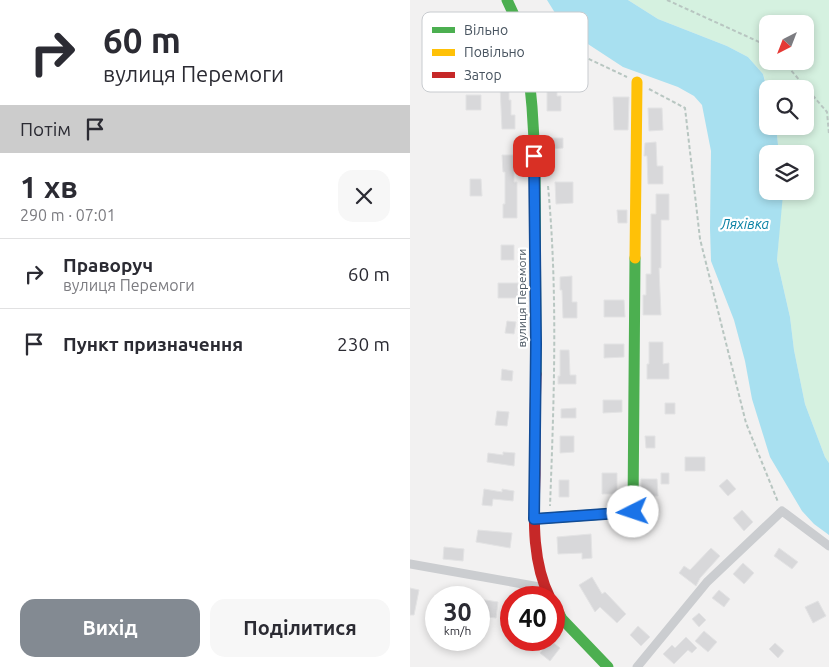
<!DOCTYPE html>
<html lang="uk">
<meta charset="utf-8">
<style>
body{margin:0;font-family:Ubuntu,sans-serif;background:#f7f7f7;color:#2b2b33;height:100vh;display:flex;flex-direction:column;font-size:19px;white-space:nowrap}
*{box-sizing:border-box;margin:0}
p{font-size:16px;color:#7c7c81}
.icon{flex:none;width:28px;height:28px;fill:none;stroke:currentColor;stroke-width:2;stroke-linecap:round;stroke-linejoin:round}
.map{position:relative;flex:1;overflow:hidden}
.side{display:flex;flex-direction:column;background:#fff;width:410px}
.side>*{flex:none}
.hud{background:#fff;color:#2b2b33;overflow:hidden}
.needle{width:32px;rotate:222deg}
.controls{position:absolute;left:349px;top:15px;display:grid;gap:10px}
.controls a{display:grid;place-items:center;width:55px;height:55px;border-radius:10px;background:#fff;box-shadow:0 2px 8px #0003;font-size:25px}
.speed{position:absolute;left:15px;top:586px;display:flex;gap:10px;font-size:25px;font-weight:700;text-align:center}
.speed>*{display:grid;place-content:center;width:65px;height:65px;border-radius:50%;background:#fff;box-shadow:0 2px 8px #0003;line-height:1}
.speed small{font-size:12px;font-weight:400}
.speed .limit{border:8px solid #d22;background:#fff;color:#111}
.pin{position:absolute;display:grid;place-items:center;width:42px;height:42px;color:#fff;margin:-21px;border-radius:10px;box-shadow:0 2px 8px #0006}
.me{position:absolute;width:55px;margin:-28px;rotate:266deg;stroke-linejoin:round;filter:drop-shadow(0 0 4px #0008)}
.turn{display:flex;align-items:center;gap:18px;height:105px;padding:0 20px;font-size:22px}
.turn .icon{width:65px;height:65px;stroke-width:2.5}
.turn b{display:block;font-size:35px;line-height:42px}
.then{display:flex;align-items:center;height:48px;padding:0 20px;background:#0003;gap:10px;font-size:19px}
.round{display:grid;place-items:center;flex:none;width:52px;height:52px;border-radius:15px;background:#f7f7f7}
.overview{display:flex;align-items:center;justify-content:space-between;height:85px;padding:0 20px}
h1{font-size:30px;font-weight:600;line-height:38px}
.cta{display:flex;gap:10px;margin-top:auto;padding:10px 20px}
.cta a{flex:1;height:58px;border-radius:15px;background:#838a92;color:#fff;font-size:20px;font-weight:600;line-height:58px;text-align:center}
.cta a+a{background:#f7f7f7;color:#2b2b33}
ul{padding:0;list-style:none}
li{display:flex;align-items:center;gap:15px;height:70px;padding:0 20px;border-top:1px solid #e1e1e2}
li div{flex:1}
li b{display:block;font-size:19px}
li em{font-style:normal}
main{display:flex;flex:1;min-height:0}
.map>svg:first-child{display:block}
.green{fill:#d5f1e0;fill-rule:evenodd}
.water{fill:#a8e0f0}
.building{fill:#d8d8da;stroke:#e3e3e4}
.lines{fill:none;stroke-linecap:round;stroke-linejoin:round}
.path{stroke:#b8c6c1;stroke-width:2;stroke-dasharray:4 2.5;stroke-linecap:butt}
.street{stroke:#cbcdd0;stroke-width:9}
.fast{stroke:#4caf50;stroke-width:11}
.slow{stroke:#ffc107;stroke-width:11}
.jam{stroke:#c62828;stroke-width:11}
.route-casing{stroke:#114b97;stroke-width:12}
.route{stroke:#1a73e8;stroke-width:9}
.labels{text-anchor:middle;stroke-width:4.5;stroke-linejoin:round;paint-order:stroke}
.street-label{font-size:12px;fill:#47535f;stroke:#fff}
.water-label{font-size:14px;font-style:italic;fill:#0780a3;stroke:#fff}
.key{fill:#fff;stroke:#c8cbcf;stroke-width:1}
.key-label{font-size:14px;fill:#47535f}
</style>
<main>
<section class="side">
<div class="hud">
<div class="turn"><svg class="icon" aria-label="right" viewBox="0 0 24 24"><path d="M7 20v-9h11M14 6l5 5-5 5"/></svg><div><b>60 m</b>вулиця Перемоги</div></div>
<div class="then">Потім<svg class="icon" aria-label="arrive" viewBox="0 0 24 24"><path d="M6 21V4h12l-3 4 3 4H6"/></svg></div>
</div>
<div class="overview"><div><h1>1 хв</h1><p>290 m · 07:01</p></div><a class="round"><svg class="icon" aria-label="close" viewBox="0 0 24 24"><path d="M6 6l12 12M18 6L6 18"/></svg></a></div>
<ul>
<li><svg class="icon" aria-label="right" viewBox="0 0 24 24"><path d="M7 20v-9h11M14 6l5 5-5 5"/></svg><div><b>Праворуч</b><p>вулиця Перемоги</p></div><em>60 m</em></li>
<li><svg class="icon" aria-label="arrive" viewBox="0 0 24 24"><path d="M6 21V4h12l-3 4 3 4H6"/></svg><div><b>Пункт призначення</b></div><em>230 m</em></li>
</ul>
<div class="cta"><a>Вихід</a><a>Поділитися</a></div>
</section>
<div class="map">
<svg width="419" height="667" viewBox="0 0 419 667">
<rect width="100%" height="100%" fill="#f2f1f1"/>
<path class="green" d="M 218,0 L 419,0 L 419,463 L 415,457 L 395,404 L 384,350 L 380,317 L 367,260 L 372,191 L 395,191 L 395,154 L 369,154 L 366,126 L 395,126 L 395,89 L 358,89 L 353,74 L 338,57 L 317,46 L 248,19 ZM 358,24 L 395,24 L 395,61 L 358,61 Z"/>
<path class="water" d="M 137,0 L 218,0 L 248,19 L 317,46 L 338,57 L 353,74 L 357,89 L 358,126 L 366,126 L 369,154 L 358,154 L 358,191 L 372,191 L 373,194 L 367,260 L 380,317 L 384,350 L 395,404 L 415,457 L 419,463 L 419,535 L 404,524 L 392,511 L 360,457 L 342,399 L 335,361 L 324,320 L 301,261 L 300,228 L 301,151 L 292,105 L 284,96 L 268,87 L 213,67 L 155,29 Z"/>
<path class="building" d="M 133,69 L 147,69 L 147,96 L 151,96 L 151,111 L 137,111 L 137,83 L 133,83 Z
M 85,72 L 99,72 L 99,100 L 101,100 L 101,115 L 105,115 L 105,129 L 92,129 L 90,85 L 85,85 Z
M 56,95 L 71,95 L 71,110 L 56,110 Z
M 203,97 L 219,97 L 218,130 L 204,130 Z
M 238,108 L 252,108 L 253,130 L 239,131 Z
M 140,138 L 153,138 L 153,148 L 140,149 Z
M 246,142 L 247,166 L 253,166 L 253,184 L 238,184 L 237,156 L 234,156 L 235,143 Z
M 92,155 L 104,155 L 104,182 L 107,182 L 107,218 L 93,218 L 93,204 L 95,204 L 95,172 L 93,172 Z
M 60,179 L 71,179 L 72,196 L 60,196 Z
M 145,182 L 163,182 L 163,203 L 146,204 Z
M 246,194 L 259,194 L 259,220 L 251,220 L 251,268 L 249,268 L 251,315 L 233,315 L 233,295 L 236,295 L 236,274 L 241,274 L 241,214 L 246,214 Z
M 207,210 L 217,210 L 217,223 L 208,223 Z
M 91,245 L 104,245 L 104,260 L 91,260 Z
M 162,276 L 162,302 L 167,302 L 167,318 L 153,318 L 152,290 L 150,290 L 150,277 Z
M 88,283 L 108,283 L 108,298 L 88,298 Z
M 194,300 L 214,300 L 215,317 L 194,317 Z
M 97,321 L 106,322 L 104,334 L 95,333 Z
M 239,342 L 253,342 L 253,364 L 259,363 L 259,379 L 237,379 L 237,364 L 239,364 Z
M 194,344 L 214,344 L 214,357 L 194,358 Z
M 150,350 L 159,350 L 160,375 L 166,375 L 166,384 L 148,384 L 148,376 L 150,376 Z
M 92,369 L 103,371 L 102,381 L 91,380 Z
M 193,400 L 212,400 L 212,412 L 193,413 Z
M 255,403 L 265,403 L 265,414 L 255,414 Z
M 166,408 L 166,418 L 151,418 L 151,409 Z
M 87,411 L 99,412 L 97,426 L 85,425 Z
M 150,436 L 164,436 L 164,452 L 150,453 Z
M 235,436 L 245,436 L 245,448 L 236,448 Z
M 93,452 L 105,453 L 104,466 L 77,462 L 78,453 L 93,455 Z
M 275,457 L 295,457 L 295,471 L 275,471 Z
M 192,473 L 207,473 L 207,494 L 192,494 Z
M 251,473 L 259,473 L 259,484 L 251,484 Z
M 231,479 L 247,479 L 248,496 L 231,496 Z
M 317,479 L 326,489 L 318,496 L 309,486 Z
M 149,480 L 159,480 L 159,497 L 149,497 Z
M 74,489 L 92,492 L 92,489 L 104,491 L 103,501 L 83,499 L 82,506 L 72,505 Z
M 332,510 L 343,522 L 334,531 L 323,518 Z
M 68,530 L 102,533 L 100,548 L 66,542 Z
M 181,534 L 182,558 L 172,559 L 172,553 L 148,554 L 147,537 Z
M 34,547 L 54,549 L 53,561 L 33,559 Z
M 301,548 L 310,556 L 290,578 L 286,586 L 269,573 L 274,566 L 280,570 Z
M 369,548 L 388,562 L 382,569 L 364,556 Z
M 333,563 L 344,573 L 334,584 L 323,574 Z
M 182,577 L 192,594 L 195,592 L 216,614 L 207,623 L 190,607 L 185,612 L 169,585 Z
M 0,588 L 9,590 L 4,615 L 0,615 Z
M 309,590 L 320,599 L 314,607 L 302,598 Z
M 69,599 L 88,602 L 86,618 L 69,616 Z
M 408,601 L 416,616 L 403,623 L 395,607 Z
M 289,613 L 296,620 L 289,627 L 282,619 Z
M 228,626 L 240,637 L 231,646 L 220,635 Z
M 294,631 L 307,642 L 298,652 L 285,641 Z
M 276,637 L 287,648 L 282,653 L 278,650 L 264,664 L 253,654 L 262,645 L 265,648 Z
M 140,640 L 150,648 L 140,661 L 130,653 Z
M 365,643 L 374,651 L 368,658 L 359,649 Z"/>
<g class="lines">
<path class="path" d="M 257,0 L 358,46
M 116,13 L 164,52 L 217,77
M 373,61 L 417,112 L 419,134
M 239,89 L 275,108 L 290,239 L 336,423 L 368,502
M 138,186 C 148,293 144,400 140,506"/>
<path class="street" d="M 0,564 L 135,588
M 227,667 L 297,582 L 372,511 L 419,546"/>
<path class="fast" d="M 97,0 L 109,26 L 117,55 L 122,107 L 125,156 L 126,374
M 124,519 L 223,512 L 225,258
M 144,604 L 152,619 L 198,667"/>
<path class="slow" d="M 225,258 L 227,82"/>
<path class="jam" d="M 126,374 C 125,407 125,440 125,474 C 124,515 121,560 140,598"/>
</g>
<g class="lines">
<g class="route-casing">
<path id="route" d="M 124,156 L 126,344 L 124,519 L 223,512"/>
</g>
<use href="#route" class="route"/>
</g>
<g class="labels">
<g class="street-label">
<text transform="translate(112 298) rotate(-90)" y="4">вулиця Перемоги</text>
</g>
<g class="water-label">
<text x="335" y="229">Ляхівка</text>
</g>
</g>
<rect x="12" y="12" width="166" height="80" rx="8" class="key"/>
<rect x="22" y="27" width="23" height="6" fill="#4caf50"/>
<rect x="22" y="49" width="23" height="7" fill="#ffc107"/>
<rect x="22" y="72" width="23" height="6" fill="#c62828"/>
<g class="key-label">
<text x="54" y="35">Вільно</text>
<text x="54" y="57">Повільно</text>
<text x="54" y="80">Затор</text>
</g>
</svg>
<div class="controls">
<a><svg class="needle" viewBox="-14 -14 28 28"><path d="M0-13l5 13h-10z" fill="#e53935"/><path d="M0 13l5-13h-10z" fill="#7c7c81"/></svg></a>
<a><svg class="icon" aria-label="search" viewBox="0 0 24 24"><circle cx="10" cy="10" r="6"/><path d="M15 15l6 6"/></svg></a>
<a><svg class="icon" aria-label="layers" viewBox="0 0 24 24"><path d="M12 4l9 5-9 5-9-5zM3 14l9 5 9-5"/></svg></a>
</div>
<div class="speed"><div>30<small>km/h</small></div><div class="limit">40</div></div>
<div class="pin" style="left:124px;top:156px;background:#d93025"><svg class="icon" aria-label="arrive" viewBox="0 0 24 24"><path d="M6 21V4h12l-3 4 3 4H6"/></svg></div>
<svg class="me" style="left:223px;top:512px" viewBox="-20 -20 40 40"><circle r="19" fill="#fff"/><path d="M0-13L10 11 0 6-10 11z" fill="#1a73e8"/></svg>
</div>
</main>
